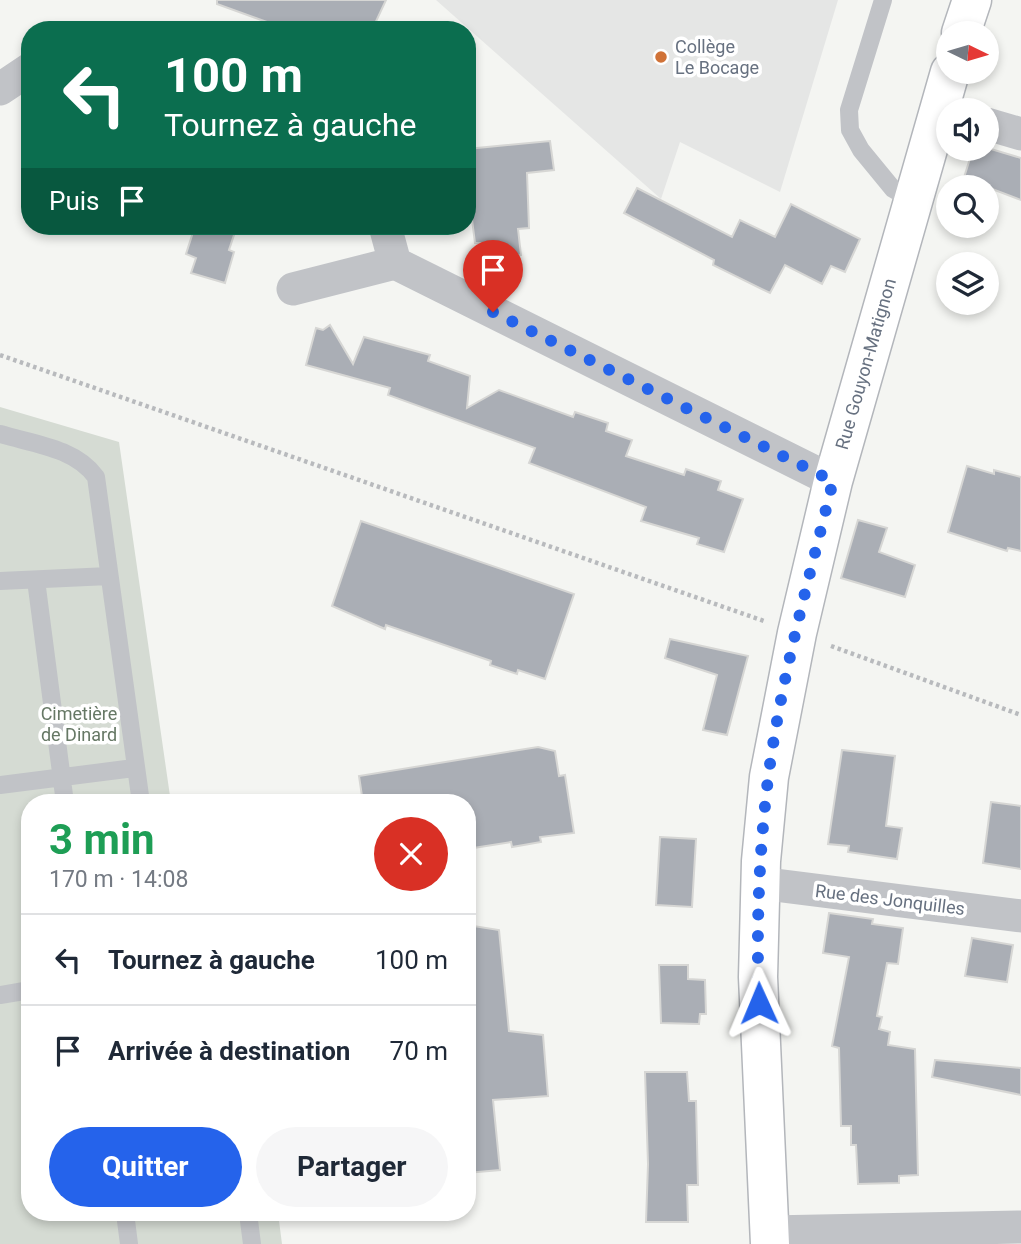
<!DOCTYPE html>
<html lang="fr">
<meta charset="utf-8">
<style>
body{margin:0;font-family:Roboto,sans-serif;background:#f6f6f7;color:#1f2937;height:100vh;display:flex;flex-direction:column;font-size:26px;white-space:nowrap}
*{box-sizing:border-box;margin:0}
p{font-size:23px;color:#747a83}
.icon{flex:none;width:38px;height:38px;fill:none;stroke:currentColor;stroke-width:2;stroke-linecap:round;stroke-linejoin:round}
.map{position:relative;flex:1;overflow:hidden}
.panel{position:absolute;left:21px;top:794px;width:455px;height:427px;display:flex;flex-direction:column;background:#fff;border-radius:28px;box-shadow:0 4px 10px #0003}
.panel>*{flex:none}
.guide{position:absolute;left:21px;top:21px;width:455px;height:214px;border-radius:28px;box-shadow:0 4px 10px #0003;background:#0b6e4f;color:#fff;overflow:hidden}
.needle{width:46px;rotate:95deg}
.buttons{position:absolute;left:936px;top:21px;display:grid;gap:14px}
.buttons a{display:grid;place-items:center;width:63px;height:63px;border-radius:50%;background:#fff;box-shadow:0 4px 10px #0003;font-size:35px}
.pin{position:absolute;display:grid;place-items:center;width:60px;height:60px;color:#fff;margin:-72px -30px;border-radius:50% 50% 50% 0;rotate:-45deg;box-shadow:0 0 7px #0007}
.pin .icon{rotate:45deg}
.me{position:absolute;width:77px;margin:-38px;rotate:359deg;stroke-linejoin:round;filter:drop-shadow(0 0 5px #0008)}
.turn{display:flex;align-items:center;gap:24px;height:147px;padding:0 28px;font-size:32px}
.turn .icon{width:91px;height:91px;stroke-width:2.5}
.turn b{display:block;font-size:49px;line-height:60px}
.then{display:flex;align-items:center;height:66px;padding:0 28px;background:#0003;gap:14px;font-size:26px}
.round{display:grid;place-items:center;flex:none;width:74px;height:74px;border-radius:37px;background:#f6f6f7}
.head{display:flex;align-items:center;justify-content:space-between;height:119px;padding:0 28px}
h1{font-size:42px;font-weight:700;line-height:52px;color:#1e9e55}
.cta{display:flex;gap:14px;margin-top:auto;padding:14px 28px}
.cta a{flex:1;height:80px;border-radius:42px;background:#2563eb;color:#fff;font-size:28px;font-weight:700;line-height:80px;text-align:center}
.cta a+a{background:#f6f6f7;color:#1f2937}
ul{padding:0;list-style:none}
li{display:flex;align-items:center;gap:21px;height:91px;padding:0 28px;border-top:2px solid #e0e1e3}
li div{flex:1}
li b{display:block;font-size:26px}
li em{font-style:normal}
.map>svg:first-child{display:block}
.built{fill:#e5e6e5}
.green{fill:#d5dbd3}
.building{fill:#aaaeb5;stroke:#d6d6d4;stroke-width:2}
.lines{fill:none;stroke-linecap:round;stroke-linejoin:round}
.secondary-casing{stroke:#b3b6bb;stroke-width:41}
.path{stroke:#b8babd;stroke-width:4.5;stroke-dasharray:3.5 3.5;stroke-linecap:butt}
.lane{stroke:#c1c3c7;stroke-width:18}
.street{stroke:#c1c3c7;stroke-width:33}
.secondary{stroke:#fff;stroke-width:38}
.route{stroke:#2563eb;stroke-width:12;stroke-dasharray:0 21.6}
.poi-dot{fill:#d07237;stroke:#fff;stroke-width:2.5}
.labels{text-anchor:middle;stroke-width:7;stroke-linejoin:round;paint-order:stroke}
.poi-label{font-size:18px;fill:#677180;stroke:#fff;text-anchor:start}
.street-label{font-size:18px;fill:#677180;stroke:#fff}
.park-label{font-size:18px;fill:#667865;stroke:#fff}
</style>
<div class="map">
<svg width="1021" height="1244" viewBox="0 0 1021 1244">
<rect width="100%" height="100%" fill="#f4f5f2"/>
<path class="built" d="M 436,0 L 838,0 L 780,192 L 680,142 L 661,199 Z"/>
<path class="green" d="M 0,407 L 119,442 L 171,803 L 30,803 L 30,1213 L 278,1213 L 282,1244 L 0,1244 Z"/>
<path class="building" d="M 217,0 L 386,0 L 372,30 L 289,30 L 217,4 Z
M 550,141 L 554,170 L 527,173 L 529,228 L 518,229 L 521,255 L 485,259 L 483,243 L 475,243 L 470,204 L 467,205 L 467,149 Z
M 973,149 L 991,149 L 1021,158 L 1021,200 L 987,187 L 961,187 Z
M 637,188 L 732,237 L 740,220 L 775,237 L 791,204 L 860,239 L 845,272 L 831,266 L 822,284 L 785,265 L 770,293 L 713,265 L 714,260 L 624,213 Z
M 195,226 L 237,226 L 229,250 L 234,252 L 225,283 L 191,273 L 196,258 L 186,254 Z
M 330,325 L 353,364 L 364,337 L 430,355 L 428,361 L 470,376 L 467,408 L 499,390 L 573,417 L 575,412 L 608,423 L 606,431 L 632,440 L 626,456 L 684,475 L 686,469 L 721,481 L 718,490 L 743,499 L 724,552 L 697,544 L 699,538 L 641,521 L 646,507 L 529,463 L 535,448 L 388,395 L 390,388 L 306,365 L 316,328 L 323,330 Z
M 967,466 L 994,474 L 994,470 L 1021,477 L 1021,551 L 1008,548 L 1007,551 L 948,532 Z
M 858,520 L 887,528 L 879,552 L 915,565 L 905,597 L 841,578 Z
M 361,521 L 574,594 L 545,679 L 518,670 L 517,674 L 490,665 L 491,661 L 386,625 L 385,629 L 332,606 Z
M 670,639 L 748,656 L 727,735 L 703,730 L 717,675 L 665,658 Z
M 538,747 L 555,751 L 559,776 L 565,775 L 574,833 L 540,837 L 541,842 L 512,847 L 511,842 L 467,849 L 467,803 L 363,803 L 359,776 Z
M 842,750 L 895,756 L 886,826 L 902,828 L 897,859 L 848,852 L 849,846 L 828,844 Z
M 991,802 L 1021,806 L 1021,869 L 983,863 Z
M 660,837 L 696,839 L 692,907 L 656,905 Z
M 829,913 L 873,919 L 872,924 L 903,928 L 898,964 L 887,963 L 877,1016 L 882,1017 L 879,1029 L 890,1032 L 888,1045 L 915,1049 L 918,1175 L 899,1176 L 899,1183 L 858,1184 L 856,1145 L 851,1145 L 851,1126 L 841,1126 L 839,1048 L 832,1046 L 849,957 L 823,953 Z
M 467,925 L 499,930 L 509,1031 L 543,1035 L 548,1096 L 493,1100 L 500,1170 L 467,1173 Z
M 972,938 L 1013,945 L 1007,982 L 965,976 Z
M 659,965 L 688,965 L 688,979 L 705,980 L 706,1014 L 700,1014 L 699,1024 L 661,1023 Z
M 935,1060 L 1021,1068 L 1021,1095 L 932,1077 Z
M 645,1072 L 687,1072 L 689,1101 L 696,1101 L 698,1185 L 687,1185 L 688,1222 L 646,1222 L 648,1164 Z"/>
<g class="lines">
<g class="secondary-casing">
<path id="secondary" d="M 961,33 L 972,0
M 770,1244 L 758,977 L 761,861 L 769,777 L 797,633 L 833,481 L 950,72"/>
</g>
<path class="path" d="M 0,355 L 764,621
M 831,646 L 1021,715"/>
<path class="lane" d="M 883,0 L 849,110 L 850,130 L 861,150 L 893,189 L 912,200
M 0,434 C 34,444 75,448 96,477 L 141,803
M 36,580 L 65,803
M 0,581 L 109,576
M 0,785 L 134,768
M 0,995 L 30,990
M 125,1213 L 129,1244
M 248,1213 L 252,1244"/>
<path class="street" d="M 0,89 L 30,69
M 987,124 L 1021,134
M 385,226 L 395,263 L 833,481
M 293,289 L 395,263
M 760,883 L 1021,916
M 769,1232 L 1021,1227"/>
<use href="#secondary" class="secondary"/>
</g>
<g class="lines">
<path class="route" d="M 493,312 L 833,481 C 809,579 781,678 768,779 C 759,852 756,928 759,1003"/>
</g>
<circle class="poi-dot" cx="661" cy="57" r="7"/>
<g class="labels">
<g class="poi-label">
<text x="675" y="53">Collège<tspan x="675" dy="21">Le Bocage</tspan></text>
</g>
<g class="street-label">
<text transform="translate(866 364) rotate(-74)" y="6">Rue Gouyon-Matignon</text>
<text transform="translate(890 900) rotate(7)" y="6">Rue des Jonquilles</text>
</g>
<g class="park-label">
<text x="79" y="720">Cimetière<tspan x="79" dy="21">de Dinard</tspan></text>
</g>
</g>
</svg>
<div class="buttons">
<a><svg class="needle" viewBox="-14 -14 28 28"><path d="M0-13l5 13h-10z" fill="#e53935"/><path d="M0 13l5-13h-10z" fill="#747a83"/></svg></a>
<a><svg class="icon" aria-label="sound" viewBox="0 0 24 24"><path d="M4 9h4l5-4v14l-5-4H4zM17 9q2 3 0 6"/></svg></a>
<a><svg class="icon" aria-label="search" viewBox="0 0 24 24"><circle cx="10" cy="10" r="6"/><path d="M15 15l6 6"/></svg></a>
<a><svg class="icon" aria-label="layers" viewBox="0 0 24 24"><path d="M12 4l9 5-9 5-9-5zM3 14l9 5 9-5"/></svg></a>
</div>
<div class="pin" style="left:493px;top:312px;background:#d93025"><svg class="icon" aria-label="arrive" viewBox="0 0 24 24"><path d="M6 21V4h12l-3 4 3 4H6"/></svg></div>
<svg class="me" style="left:759px;top:1003px" viewBox="-20 -20 40 40"><path d="M0-17L14 15 0 8-14 15z" fill="#2563eb" stroke="#fff" stroke-width="4"/></svg>
<div class="guide">
<div class="turn"><svg class="icon" aria-label="left" viewBox="0 0 24 24"><path d="M17 20v-9H6M10 6l-5 5 5 5"/></svg><div><b>100 m</b>Tournez à gauche</div></div>
<div class="then">Puis<svg class="icon" aria-label="arrive" viewBox="0 0 24 24"><path d="M6 21V4h12l-3 4 3 4H6"/></svg></div>
</div>
<section class="panel">
<div class="head"><div><h1>3 min</h1><p>170 m · 14:08</p></div><a class="round" style="background:#d93025;color:#fff"><svg class="icon" aria-label="close" viewBox="0 0 24 24"><path d="M6 6l12 12M18 6L6 18"/></svg></a></div>
<ul>
<li><svg class="icon" aria-label="left" viewBox="0 0 24 24"><path d="M17 20v-9H6M10 6l-5 5 5 5"/></svg><div><b>Tournez à gauche</b></div><em>100 m</em></li>
<li><svg class="icon" aria-label="arrive" viewBox="0 0 24 24"><path d="M6 21V4h12l-3 4 3 4H6"/></svg><div><b>Arrivée à destination</b></div><em>70 m</em></li>
</ul>
<div class="cta"><a>Quitter</a><a>Partager</a></div>
</section>
</div>
